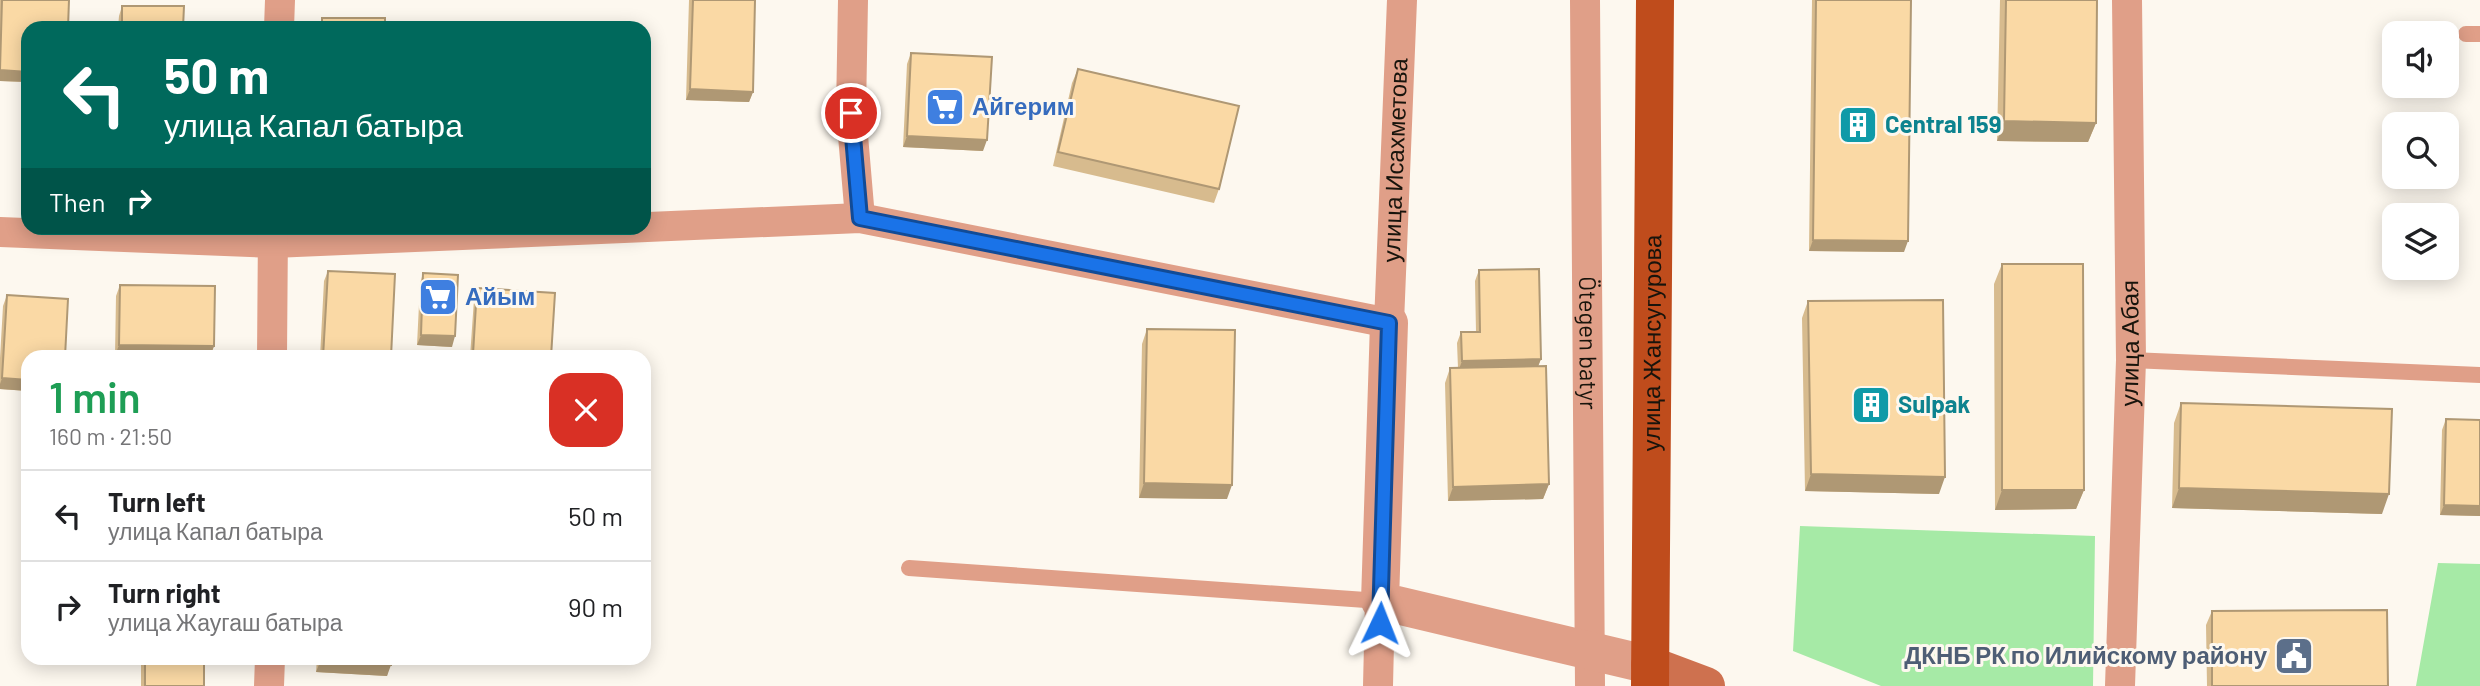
<!DOCTYPE html>
<meta charset="utf-8">
<style>
body{margin:0;font-family:Barlow,sans-serif;background:#f6f6f6;color:#202124;height:100vh;display:flex;flex-direction:column;font-size:26px;white-space:nowrap}
*{box-sizing:border-box;margin:0}
p{font-size:23px;color:#757577}
.icon{flex:none;width:38px;height:38px;fill:none;stroke:currentColor;stroke-width:2;stroke-linecap:round;stroke-linejoin:round}
.map{position:relative;flex:1;overflow:hidden}
.sheet{position:absolute;left:21px;top:350px;width:630px;height:315px;display:flex;flex-direction:column;background:#fff;border-radius:21px;box-shadow:0 4px 18px #0003}
.sheet>*{flex:none}
.hud{position:absolute;left:21px;top:21px;width:630px;height:214px;border-radius:21px;box-shadow:0 4px 18px #0003;background:#00695c;color:#fff;overflow:hidden}
.buttons{position:absolute;left:2382px;top:21px;display:grid;gap:14px}
.buttons a{display:grid;place-items:center;width:77px;height:77px;border-radius:14px;background:#fff;box-shadow:0 4px 18px #0003;font-size:35px}
.pin{position:absolute;display:grid;place-items:center;width:60px;height:60px;color:#fff;margin:-30px;border:4px solid #fff;border-radius:50%;box-shadow:0 2px 7px #0007}
.me{position:absolute;width:77px;margin:-38px;rotate:2deg;stroke-linejoin:round;filter:drop-shadow(0 0 5px #0008)}
.turn{display:flex;align-items:center;gap:24px;height:147px;padding:0 28px;font-size:32px}
.turn .icon{width:91px;height:91px;stroke-width:2.5}
.turn b{display:block;font-size:49px;line-height:60px}
.then{display:flex;align-items:center;height:66px;padding:0 28px;background:#0003;gap:14px;font-size:26px}
.round{display:grid;place-items:center;flex:none;width:74px;height:74px;border-radius:21px;background:#f6f6f6}
.headline{display:flex;align-items:center;justify-content:space-between;height:119px;padding:0 28px}
h1{font-size:42px;font-weight:600;line-height:52px;color:#1e9e55}
ul{padding:0;list-style:none}
li{display:flex;align-items:center;gap:21px;height:91px;padding:0 28px;border-top:2px solid #e0e0e0}
li div{flex:1}
li b{display:block;font-size:26px}
li em{font-style:normal}
.map>svg:first-child{display:block}
.green{fill:#a6eaa6}
.lines{fill:none;stroke-linecap:round;stroke-linejoin:round}
.service{stroke:#e09f88;stroke-width:16}
.minor{stroke:#e09f88;stroke-width:30}
.tertiary{stroke:#e09f88;stroke-width:38}
.secondary{stroke:#ce714f;stroke-width:38}
.primary{stroke:#bf4c1c;stroke-width:38}
.wall{fill:#d7bb8e}
.shaded-wall{fill:#af9874}
.building{fill:#fad9a5;stroke:#af9874;stroke-width:2}
.route-casing{stroke:#114b97;stroke-width:18}
.route{stroke:#1a73e8;stroke-width:12}
.labels{text-anchor:middle;stroke-width:6;stroke-linejoin:round;paint-order:stroke}
.shop-label{font-size:24px;font-weight:bold;fill:#366cbe;stroke:#fdf8ef;text-anchor:start}
.culture-label{font-size:24px;font-weight:bold;fill:#0d838f;stroke:#fdf8ef;text-anchor:start}
.street-label{font-size:24px;fill:#18140c;stroke:#fdf8ef}
.service-label{font-size:24px;font-weight:bold;fill:#4e5e75;stroke:#fdf8ef;text-anchor:end}
</style>
<div class="map">
<svg width="2480" height="686" viewBox="0 0 2480 686">
<rect width="100%" height="100%" fill="#fdf8ef"/>
<path class="green" d="M 1800,526 L 2095,536 L 2093,686 L 1881,686 L 1793,651 Z
M 2438,563 L 2480,564 L 2480,686 L 2416,686 Z"/>
<g class="lines">
<path class="service" d="M 2466,34 L 2480,34
M 2131,360 L 2480,375
M 909,568 L 1380,601"/>
<g class="minor">
<path d="M 853,0 L 851,112 L 860,218"/>
<path id="s1" d="M 1585,0 L 1590,686"/>
<path d="M 279,28 L 280,0"/>
<path id="s2" d="M 0,232 L 273,243 L 860,218 L 1389,323 L 1402,0"/>
<path d="M 272,357 L 273,228"/>
<path d="M 269,686 L 270,658"/>
<path d="M 1378,686 L 1380,601"/>
<path id="s3" d="M 2120,686 L 2131,360 L 2127,0"/>
</g>
<path class="tertiary" d="M 1389,323 L 1380,601 L 1650,665"/>
<path class="secondary" d="M 1650,665 L 1706,686"/>
<path class="primary" id="s4" d="M 1650,686 L 1655,0"/>
</g>
<path class="wall" d="M 0,0 L 69,0 L 28,82 L 0,81 Z
M 689,0 L 755,0 L 753,92 L 749,102 L 686,100 Z
M 1812,0 L 1911,0 L 1904,252 L 1809,251 Z
M 2000,0 L 2097,0 L 2096,123 L 2088,142 L 1997,141 Z
M 122,6 L 183,28 L 118,28 L 119,16 Z
M 911,53 L 983,151 L 903,147 L 907,64 Z
M 1078,69 L 1219,189 L 1214,203 L 1053,166 L 1072,83 Z
M 2002,264 L 2084,490 L 2076,509 L 1995,510 L 1994,284 Z
M 1479,270 L 1541,359 L 1538,366 L 1549,484 L 1543,499 L 1448,501 L 1445,383 L 1450,368 L 1458,368 L 1457,343 L 1461,332 L 1476,332 L 1475,281 Z
M 328,271 L 391,357 L 320,357 L 324,281 Z
M 423,273 L 452,347 L 417,345 L 420,284 Z
M 120,285 L 214,346 L 210,357 L 115,356 L 116,296 Z
M 477,288 L 551,357 L 470,357 L 474,299 Z
M 7,295 L 28,357 L 28,391 L 0,389 L 0,358 L 3,306 Z
M 1808,301 L 1939,494 L 1805,491 L 1802,318 Z
M 1147,329 L 1227,499 L 1139,498 L 1142,344 Z
M 2181,403 L 2382,514 L 2172,508 L 2174,423 Z
M 2446,419 L 2480,420 L 2480,516 L 2440,515 L 2442,430 Z
M 2212,611 L 2388,686 L 2207,686 L 2206,625 Z
M 141,658 L 204,658 L 204,686 L 141,686 Z
M 317,658 L 391,658 L 387,676 L 316,672 Z"/>
<path class="shaded-wall" d="M 0,70 L 28,72 L 28,82 L 0,81 Z
M 690,89 L 753,92 L 749,102 L 686,100 Z
M 2004,121 L 2096,123 L 2088,142 L 1997,141 Z
M 907,136 L 987,140 L 983,151 L 903,147 Z
M 1813,240 L 1908,241 L 1904,252 L 1809,251 Z
M 421,335 L 455,336 L 452,347 L 417,345 Z
M 119,345 L 214,346 L 210,357 L 115,356 Z
M 473,354 L 522,357 L 472,357 Z
M 1541,359 L 1537,369 L 1458,372 L 1462,361 Z
M 2,378 L 28,380 L 28,391 L 0,389 L 0,384 Z
M 1811,474 L 1945,477 L 1939,494 L 1805,491 Z
M 1144,483 L 1232,485 L 1227,499 L 1139,498 Z
M 1549,484 L 1543,499 L 1448,501 L 1453,487 Z
M 2179,488 L 2389,494 L 2382,514 L 2172,508 Z
M 2002,490 L 2084,490 L 2076,509 L 1995,510 Z
M 2444,505 L 2480,506 L 2480,516 L 2440,515 Z
M 320,662 L 391,665 L 387,676 L 316,672 Z"/>
<path class="building" d="M 2,0 L 69,0 L 68,28 L 28,28 L 28,72 L 0,70 Z
M 693,0 L 755,0 L 753,92 L 690,89 Z
M 1816,0 L 1911,0 L 1908,241 L 1813,240 Z
M 2006,0 L 2097,0 L 2096,123 L 2004,121 Z
M 122,6 L 184,6 L 183,28 L 122,28 Z
M 322,18 L 385,18 L 385,28 L 322,28 Z
M 911,53 L 992,57 L 987,140 L 907,136 Z
M 1078,69 L 1239,106 L 1219,189 L 1058,152 Z
M 2002,264 L 2083,264 L 2084,490 L 2002,490 Z
M 1539,269 L 1541,359 L 1462,361 L 1461,332 L 1480,332 L 1479,270 Z
M 328,271 L 395,274 L 391,357 L 323,357 Z
M 423,273 L 458,275 L 455,336 L 421,335 Z
M 120,285 L 215,286 L 214,346 L 119,345 Z
M 477,288 L 555,293 L 551,357 L 522,357 L 473,354 Z
M 7,295 L 68,299 L 65,357 L 28,357 L 28,380 L 2,378 Z
M 1943,300 L 1945,477 L 1811,474 L 1808,301 Z
M 1147,329 L 1235,330 L 1232,485 L 1144,483 Z
M 1546,366 L 1549,484 L 1453,487 L 1450,368 Z
M 2181,403 L 2392,409 L 2389,494 L 2179,488 Z
M 2446,419 L 2480,420 L 2480,506 L 2444,505 Z
M 2387,610 L 2388,686 L 2212,686 L 2212,611 Z
M 145,658 L 204,658 L 204,686 L 145,686 Z
M 320,658 L 391,658 L 391,665 L 320,662 Z"/>
<g class="lines">
<g class="route-casing">
<path id="route" d="M 851,113 L 860,218 L 1389,323 L 1380,623"/>
</g>
<use href="#route" class="route"/>
</g>
<defs>
<g id="supermarket-square" transform="scale(2.0125)"><rect x="-9" y="-9" width="18" height="18" rx="4" fill="#3f7fe0" stroke="#fdf8ef"/><path d="M-6-5.5h2.5l.6 2H6L4.5 2H-2.5L-4.4-4H-6ZM-1.5 3.2a1.3 1.3 0 1 0 .1 0ZM3 3.2a1.3 1.3 0 1 0 .1 0Z" fill="#fff"/></g>
<g id="building-square" transform="scale(2.0125)"><rect x="-9" y="-9" width="18" height="18" rx="4" fill="#0f9aa8" stroke="#fdf8ef"/><path d="M-4-6H4V6H1V3H-1V6H-4ZM-2.5-4.3h1.7v1.8h-1.7ZM.8-4.3h1.7v1.8H.8ZM-2.5-1h1.7V.8h-1.7ZM.8-1h1.7V.8H.8Z" fill="#fff"/></g>
<g id="civic-square" transform="scale(2.0125)"><rect x="-9" y="-9" width="18" height="18" rx="4" fill="#5c6f8a" stroke="#fdf8ef"/><path d="M-.6-6.5H3V-4.5H.6V-3L4-1V1h2V6H-6V1h2V-1L-.6-3ZM-1.2 2.5V6h2.4V2.5Z" fill="#fff"/></g>
</defs>
<g fill-rule="evenodd">
<use href="#supermarket-square" x="945" y="107"/>
<use href="#building-square" x="1858" y="125"/>
<use href="#supermarket-square" x="438" y="297"/>
<use href="#building-square" x="1871" y="405"/>
<use href="#civic-square" x="2294" y="656"/>
</g>
<g class="labels">
<g class="shop-label">
<text x="972" y="115">Айгерим</text>
<text x="465" y="305">Айым</text>
</g>
<g class="culture-label">
<text x="1885" y="133">Central 159</text>
<text x="1898" y="413">Sulpak</text>
</g>
<g class="street-label">
<text dy="8" stroke="none"><textPath href="#s2" startOffset="1563">улица Исахметова</textPath></text>
<text dy="8" stroke="none"><textPath href="#s1" startOffset="343">Ötegen batyr</textPath></text>
<text dy="8" stroke="none"><textPath href="#s4" startOffset="343">улица Жансугурова</textPath></text>
<text dy="8" stroke="none"><textPath href="#s3" startOffset="343">улица Абая</textPath></text>
</g>
<g class="service-label">
<text x="2267" y="664">ДКНБ РК по Илийскому району</text>
</g>
</g>
</svg>
<div class="buttons">
<a><svg class="icon" aria-label="sound" viewBox="0 0 24 24"><path d="M4 9h4l5-4v14l-5-4H4zM17 9q2 3 0 6"/></svg></a>
<a><svg class="icon" aria-label="search" viewBox="0 0 24 24"><circle cx="10" cy="10" r="6"/><path d="M15 15l6 6"/></svg></a>
<a><svg class="icon" aria-label="layers" viewBox="0 0 24 24"><path d="M12 4l9 5-9 5-9-5zM3 14l9 5 9-5"/></svg></a>
</div>
<div class="pin" style="left:851px;top:113px;background:#d93025"><svg class="icon" aria-label="arrive" viewBox="0 0 24 24"><path d="M6 21V4h12l-3 4 3 4H6"/></svg></div>
<svg class="me" style="left:1380px;top:623px" viewBox="-20 -20 40 40"><path d="M0-17L14 15 0 8-14 15z" fill="#1a73e8" stroke="#fff" stroke-width="4"/></svg>
<div class="hud">
<div class="turn"><svg class="icon" aria-label="left" viewBox="0 0 24 24"><path d="M17 20v-9H6M10 6l-5 5 5 5"/></svg><div><b>50 m</b>улица Капал батыра</div></div>
<div class="then">Then<svg class="icon" aria-label="right" viewBox="0 0 24 24"><path d="M7 20v-9h11M14 6l5 5-5 5"/></svg></div>
</div>
<section class="sheet">
<div class="headline"><div><h1>1 min</h1><p>160 m · 21:50</p></div><a class="round" style="background:#d93025;color:#fff"><svg class="icon" aria-label="close" viewBox="0 0 24 24"><path d="M6 6l12 12M18 6L6 18"/></svg></a></div>
<ul>
<li><svg class="icon" aria-label="left" viewBox="0 0 24 24"><path d="M17 20v-9H6M10 6l-5 5 5 5"/></svg><div><b>Turn left</b><p>улица Капал батыра</p></div><em>50 m</em></li>
<li><svg class="icon" aria-label="right" viewBox="0 0 24 24"><path d="M7 20v-9h11M14 6l5 5-5 5"/></svg><div><b>Turn right</b><p>улица Жаугаш батыра</p></div><em>90 m</em></li>
</ul>
</section>
</div>
